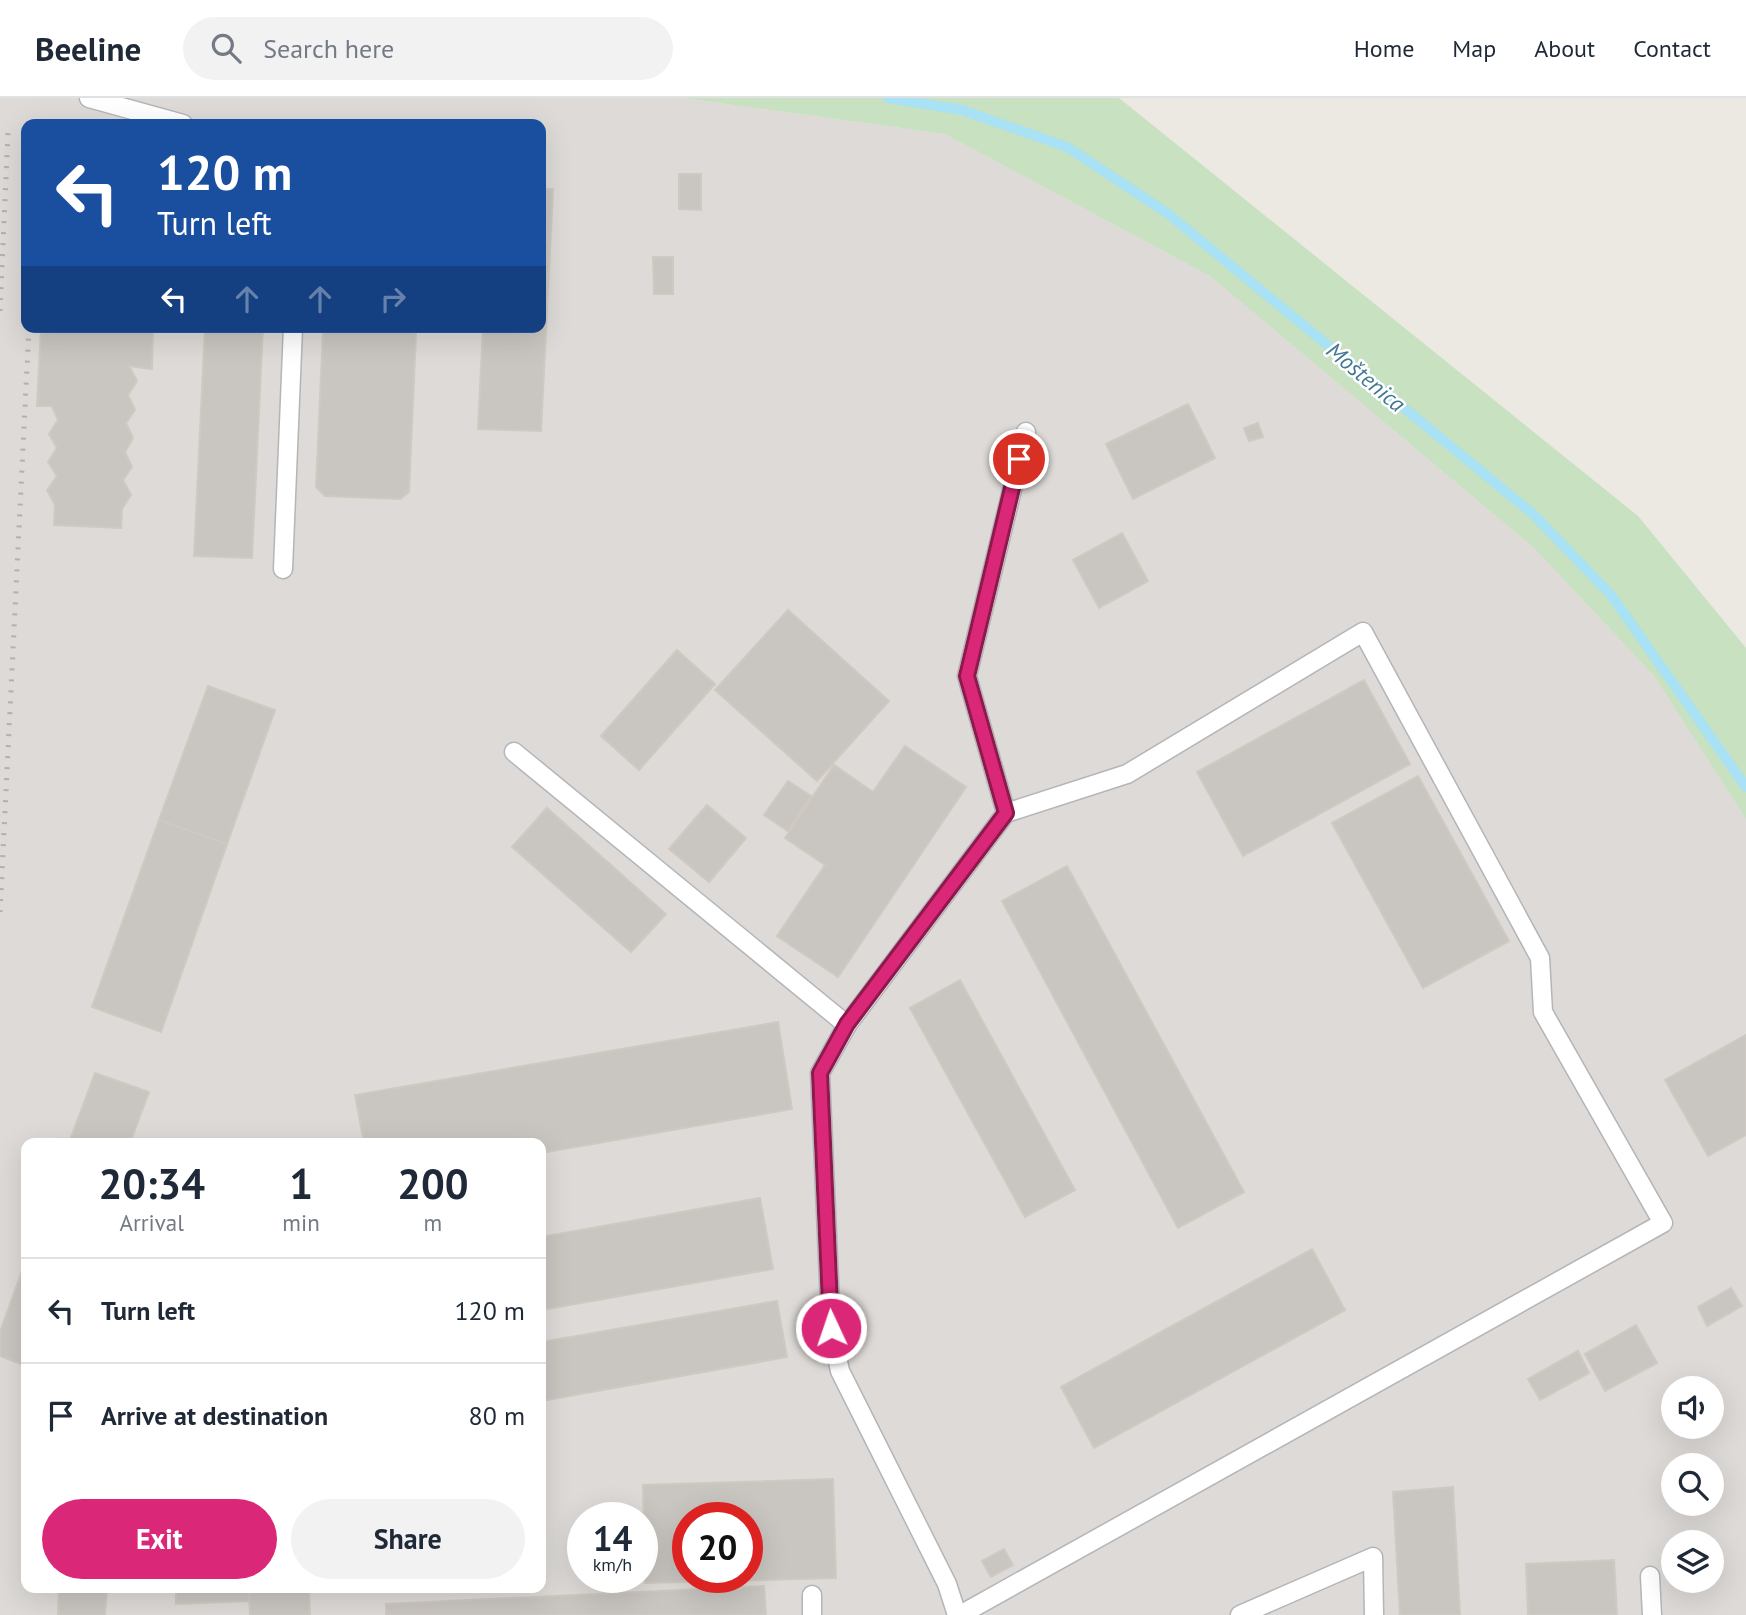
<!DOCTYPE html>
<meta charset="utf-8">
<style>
body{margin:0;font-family:"PT Sans",sans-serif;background:#f2f2f3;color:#1f2937;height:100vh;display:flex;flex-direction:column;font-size:26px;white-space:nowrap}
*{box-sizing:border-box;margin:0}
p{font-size:23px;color:#747a83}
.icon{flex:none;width:38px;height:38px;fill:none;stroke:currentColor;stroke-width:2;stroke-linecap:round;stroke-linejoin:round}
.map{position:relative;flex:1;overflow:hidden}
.drawer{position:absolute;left:21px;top:1040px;width:525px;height:455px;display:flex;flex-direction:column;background:#fff;border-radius:14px;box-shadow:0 7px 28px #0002}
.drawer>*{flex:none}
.guide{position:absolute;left:21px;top:21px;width:525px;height:214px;border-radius:14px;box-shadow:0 7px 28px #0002;background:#1a4fa0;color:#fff;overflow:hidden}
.buttons{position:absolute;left:1661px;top:1278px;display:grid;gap:14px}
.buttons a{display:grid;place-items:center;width:63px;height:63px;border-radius:50%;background:#fff;box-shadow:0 7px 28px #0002;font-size:35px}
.speed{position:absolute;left:567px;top:1404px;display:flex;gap:14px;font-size:35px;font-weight:700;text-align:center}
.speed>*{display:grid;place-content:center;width:91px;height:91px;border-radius:50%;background:#fff;box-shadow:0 7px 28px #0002;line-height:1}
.speed small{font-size:18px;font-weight:400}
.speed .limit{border:10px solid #d22;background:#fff;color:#111}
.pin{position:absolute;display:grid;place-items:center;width:60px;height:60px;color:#fff;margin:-30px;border:4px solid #fff;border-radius:50%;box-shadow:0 2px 7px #0007}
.me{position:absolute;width:77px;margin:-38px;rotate:357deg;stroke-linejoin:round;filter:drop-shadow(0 0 5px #0008)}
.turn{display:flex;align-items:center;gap:24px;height:147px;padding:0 21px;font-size:32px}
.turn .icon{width:91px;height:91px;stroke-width:2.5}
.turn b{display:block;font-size:49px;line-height:60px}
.lanes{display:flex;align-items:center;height:66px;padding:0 21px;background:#0003;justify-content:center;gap:35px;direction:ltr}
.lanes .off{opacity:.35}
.eta{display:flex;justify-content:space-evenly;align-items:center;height:119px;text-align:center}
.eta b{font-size:42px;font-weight:600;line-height:49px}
.button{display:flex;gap:14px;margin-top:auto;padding:14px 21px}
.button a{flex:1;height:80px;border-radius:42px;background:#db2777;color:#fff;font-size:28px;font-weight:600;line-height:80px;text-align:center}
.button a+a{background:#f2f2f3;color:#1f2937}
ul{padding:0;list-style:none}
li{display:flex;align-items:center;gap:21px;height:105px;padding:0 21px;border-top:2px solid #e0e1e3}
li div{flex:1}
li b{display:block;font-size:26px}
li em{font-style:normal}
header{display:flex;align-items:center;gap:42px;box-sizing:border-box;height:98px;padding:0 35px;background:#fff;border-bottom:2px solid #e0e1e3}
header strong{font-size:33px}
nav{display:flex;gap:38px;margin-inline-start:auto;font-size:24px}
.search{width:490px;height:63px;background:#f2f2f3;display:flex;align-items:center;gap:18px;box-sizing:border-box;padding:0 24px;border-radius:38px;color:#747a83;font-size:26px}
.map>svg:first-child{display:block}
.industrial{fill:#dddad7;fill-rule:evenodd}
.green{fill:#c7e1c1}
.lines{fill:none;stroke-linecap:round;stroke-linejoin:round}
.stream{stroke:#a9e1f5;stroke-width:10}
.building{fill:#c9c5c1;stroke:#d0c9c1;stroke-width:2;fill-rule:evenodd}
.lane-casing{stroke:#b3b5b8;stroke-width:21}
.lane{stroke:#fff;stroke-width:18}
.rail{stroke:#b0b1b1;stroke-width:5;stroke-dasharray:2 9;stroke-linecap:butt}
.route-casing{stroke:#8e194d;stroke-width:18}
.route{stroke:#db2777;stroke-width:12}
.labels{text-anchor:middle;stroke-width:5;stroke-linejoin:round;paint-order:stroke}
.water-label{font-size:23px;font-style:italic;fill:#437894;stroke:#fff}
</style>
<header>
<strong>Beeline</strong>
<div class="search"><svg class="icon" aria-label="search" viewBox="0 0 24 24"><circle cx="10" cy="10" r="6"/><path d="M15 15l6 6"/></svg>Search here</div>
<nav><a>Home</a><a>Map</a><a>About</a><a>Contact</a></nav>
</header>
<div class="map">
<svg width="1746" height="1517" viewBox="0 0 1746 1517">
<rect width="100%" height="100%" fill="#ece8e2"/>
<path class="industrial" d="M 0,0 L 683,0 L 945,36 L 1210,178 L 1534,450 L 1654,578 L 1746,721 L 1746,1517 L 0,1517 ZM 26,26 L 541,26 L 541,229 L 26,229 ZM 26,1045 L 541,1045 L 541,1489 L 26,1489 ZM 1673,1290 L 1712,1290 L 1712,1328 L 1673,1328 ZM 1673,1367 L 1712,1367 L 1712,1405 L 1673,1405 ZM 583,1419 L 642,1419 L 642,1479 L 583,1479 ZM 688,1419 L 747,1419 L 747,1479 L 688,1479 ZM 1673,1444 L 1712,1444 L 1712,1482 L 1673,1482 Z"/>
<path class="green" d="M 683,0 L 1119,0 L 1638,418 L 1746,550 L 1746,721 L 1654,578 L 1534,450 L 1210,178 L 945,36 Z"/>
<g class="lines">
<path class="stream" d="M 888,0 L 962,12 L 1067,49 L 1167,115 L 1533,416 L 1611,497 L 1746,689"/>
</g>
<path class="building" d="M 679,76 L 701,76 L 701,112 L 679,111 Z
M 541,91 L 553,91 L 541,333 L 478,331 L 483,229 L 541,229 Z
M 653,159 L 673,159 L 673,196 L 654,196 Z
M 41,229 L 153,229 L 152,271 L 129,268 L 137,283 L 128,297 L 135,312 L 126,325 L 133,340 L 125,354 L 132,369 L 123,382 L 131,397 L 122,411 L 121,430 L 54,427 L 55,407 L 47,392 L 57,378 L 48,364 L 57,350 L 49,336 L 58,322 L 52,308 L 37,308 Z
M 205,229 L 263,229 L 252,460 L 194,458 Z
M 327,229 L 409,229 L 416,236 L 409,394 L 400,401 L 325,398 L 316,389 L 323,232 Z
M 1188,306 L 1215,360 L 1133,401 L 1106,346 Z
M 1258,325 L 1263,339 L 1249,343 L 1244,330 Z
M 1122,435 L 1148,483 L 1099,510 L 1073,462 Z
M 788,512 L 889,603 L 817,683 L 715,592 Z
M 677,552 L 715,586 L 639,672 L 601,638 Z
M 1364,582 L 1410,666 L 1243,758 L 1197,674 Z
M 208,588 L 275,612 L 227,746 L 159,722 Z
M 905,648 L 966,689 L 838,879 L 777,838 L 825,767 L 785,740 L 834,667 L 873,694 Z
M 1418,678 L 1509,843 L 1423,890 L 1332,725 Z
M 788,683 L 811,698 L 788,733 L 764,717 Z
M 707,707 L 746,740 L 709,784 L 669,751 Z
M 547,710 L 666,816 L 631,854 L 512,749 Z
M 159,722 L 227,746 L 161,934 L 92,909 Z
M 1067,768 L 1244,1094 L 1178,1130 L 1002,803 Z
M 960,882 L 1075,1092 L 1025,1119 L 910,910 Z
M 778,924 L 792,1011 L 541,1055 L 541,1045 L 364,1045 L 355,997 Z
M 1746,937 L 1746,1037 L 1708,1058 L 1665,982 Z
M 95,975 L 149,994 L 130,1045 L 69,1045 Z
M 760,1100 L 773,1171 L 541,1212 L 541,1139 Z
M 1312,1151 L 1345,1212 L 1094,1350 L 1061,1289 Z
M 26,1162 L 26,1268 L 0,1258 L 0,1234 Z
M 1731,1190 L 1742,1208 L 1707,1228 L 1698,1209 Z
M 777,1203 L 787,1259 L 541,1303 L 541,1244 Z
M 1636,1227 L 1657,1265 L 1605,1293 L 1585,1256 Z
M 1578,1253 L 1589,1275 L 1540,1302 L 1528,1281 Z
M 833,1381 L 836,1480 L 645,1485 L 643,1387 ZM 688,1419 L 747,1419 L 747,1479 L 688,1479 Z
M 1453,1389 L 1460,1517 L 1400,1517 L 1393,1394 Z
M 1004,1451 L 1013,1467 L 991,1479 L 982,1463 Z
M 1614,1462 L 1617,1517 L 1528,1517 L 1526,1466 Z
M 764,1488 L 766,1517 L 386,1517 L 386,1506 Z
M 59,1489 L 107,1489 L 105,1517 L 58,1517 Z
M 176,1489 L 249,1489 L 249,1503 L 176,1506 Z
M 249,1489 L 309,1489 L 310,1517 L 250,1517 Z"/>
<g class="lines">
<g class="lane-casing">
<path id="lane" d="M 89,0 L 183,26
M 283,471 L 293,229
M 514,654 L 847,927
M 1650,1478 L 1652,1517
M 812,1497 L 812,1517
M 957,1517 L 947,1486 L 840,1273 L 831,1230 L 820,975 L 847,927 L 1006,715 L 967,578 L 1026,334
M 960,1517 L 1663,1125 L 1543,914 L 1540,860 L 1363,534 L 1127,676 L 1006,715
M 1240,1517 L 1373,1459 L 1374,1517"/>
</g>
<use href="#lane" class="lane"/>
<path class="rail" d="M 0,213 L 8,35
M 0,814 L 29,229"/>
</g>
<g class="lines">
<g class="route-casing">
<path id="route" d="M 831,1230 L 820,975 L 847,926 L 1006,715 L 967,578 L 1019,361"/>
</g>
<use href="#route" class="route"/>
</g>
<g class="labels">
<g class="water-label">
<text transform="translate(1366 279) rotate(40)" y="8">Moštenica</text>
</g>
</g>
</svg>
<div class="buttons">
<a><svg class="icon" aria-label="sound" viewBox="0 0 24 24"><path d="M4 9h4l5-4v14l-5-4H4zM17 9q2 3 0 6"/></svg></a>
<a><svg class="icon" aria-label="search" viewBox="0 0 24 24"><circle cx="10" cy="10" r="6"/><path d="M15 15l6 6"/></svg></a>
<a><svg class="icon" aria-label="layers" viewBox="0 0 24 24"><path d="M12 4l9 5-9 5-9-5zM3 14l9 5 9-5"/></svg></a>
</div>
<div class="speed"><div>14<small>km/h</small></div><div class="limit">20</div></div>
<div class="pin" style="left:1019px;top:361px;background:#d93025"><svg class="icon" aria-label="arrive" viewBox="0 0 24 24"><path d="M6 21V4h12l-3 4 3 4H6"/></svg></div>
<svg class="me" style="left:831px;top:1230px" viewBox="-20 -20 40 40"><circle r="17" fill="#db2777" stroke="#fff" stroke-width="3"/><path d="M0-11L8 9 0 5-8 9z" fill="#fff"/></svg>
<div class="guide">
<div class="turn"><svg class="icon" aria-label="left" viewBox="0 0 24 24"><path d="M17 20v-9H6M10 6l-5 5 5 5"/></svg><div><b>120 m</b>Turn left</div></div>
<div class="lanes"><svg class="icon" aria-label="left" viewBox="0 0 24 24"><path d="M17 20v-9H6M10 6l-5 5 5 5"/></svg><svg class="icon off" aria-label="ahead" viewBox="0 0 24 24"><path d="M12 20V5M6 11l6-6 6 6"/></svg><svg class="icon off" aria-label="ahead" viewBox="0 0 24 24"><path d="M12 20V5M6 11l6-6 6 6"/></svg><svg class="icon off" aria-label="right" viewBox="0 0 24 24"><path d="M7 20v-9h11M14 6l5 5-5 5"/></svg></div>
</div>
<section class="drawer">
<div class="eta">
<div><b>20:34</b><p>Arrival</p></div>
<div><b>1</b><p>min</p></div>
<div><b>200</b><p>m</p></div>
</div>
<ul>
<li><svg class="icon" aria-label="left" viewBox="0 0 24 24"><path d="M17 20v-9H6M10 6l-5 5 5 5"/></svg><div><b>Turn left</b></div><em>120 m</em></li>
<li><svg class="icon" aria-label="arrive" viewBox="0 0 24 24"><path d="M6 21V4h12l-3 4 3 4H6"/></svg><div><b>Arrive at destination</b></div><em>80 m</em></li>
</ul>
<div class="button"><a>Exit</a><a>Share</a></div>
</section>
</div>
